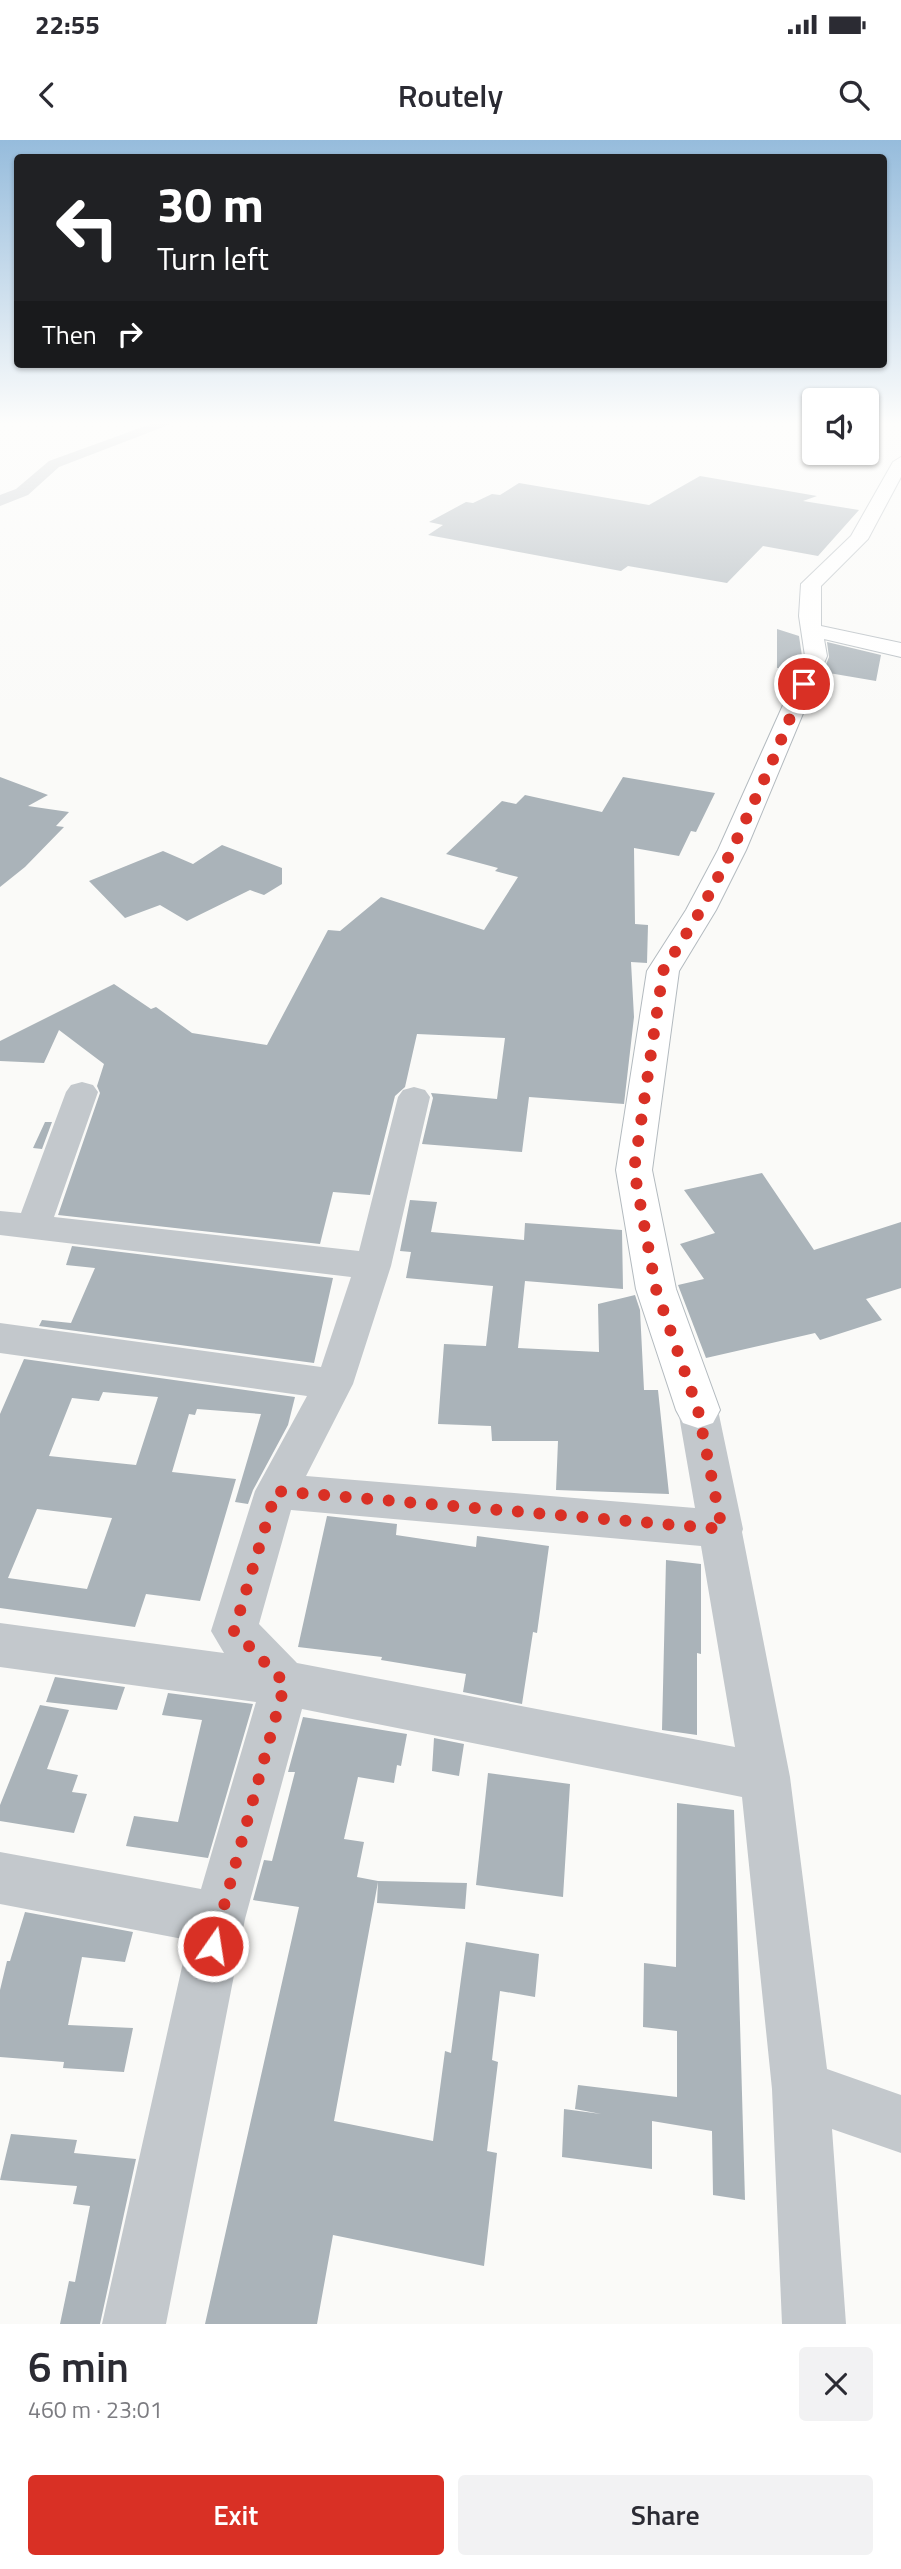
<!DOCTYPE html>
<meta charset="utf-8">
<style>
body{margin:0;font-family:"Titillium Web",sans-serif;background:#f2f2f3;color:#2b2b33;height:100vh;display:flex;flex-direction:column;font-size:26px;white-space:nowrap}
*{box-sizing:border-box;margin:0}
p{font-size:23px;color:#7c7c81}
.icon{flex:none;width:38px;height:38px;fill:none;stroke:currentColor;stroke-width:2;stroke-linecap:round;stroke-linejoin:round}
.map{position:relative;height:2184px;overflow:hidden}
.panel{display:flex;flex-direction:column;background:#fff;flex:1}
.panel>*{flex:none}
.hud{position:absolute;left:14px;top:14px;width:873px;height:214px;border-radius:7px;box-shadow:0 2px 5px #0004;background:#202124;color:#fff;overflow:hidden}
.buttons{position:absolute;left:802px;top:248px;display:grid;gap:14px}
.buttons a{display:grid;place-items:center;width:77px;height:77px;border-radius:7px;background:#fff;box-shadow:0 2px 5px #0004;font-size:35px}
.pin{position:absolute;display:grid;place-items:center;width:60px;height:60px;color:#fff;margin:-30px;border:4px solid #fff;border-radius:50%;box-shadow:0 2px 7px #0007}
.me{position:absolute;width:77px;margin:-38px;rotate:13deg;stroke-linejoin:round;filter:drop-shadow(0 0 5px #0008)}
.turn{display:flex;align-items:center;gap:24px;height:147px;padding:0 28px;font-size:32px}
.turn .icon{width:91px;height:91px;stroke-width:2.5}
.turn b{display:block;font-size:49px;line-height:60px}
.then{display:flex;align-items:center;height:66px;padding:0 28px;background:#0003;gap:14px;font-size:26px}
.round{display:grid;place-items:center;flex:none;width:74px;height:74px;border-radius:7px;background:#f2f2f3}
.summary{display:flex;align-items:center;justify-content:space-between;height:119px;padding:0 28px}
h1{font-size:42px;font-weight:600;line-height:52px}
.button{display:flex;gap:14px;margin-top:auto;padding:14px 28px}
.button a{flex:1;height:80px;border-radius:7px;background:#d93025;color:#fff;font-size:28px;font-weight:600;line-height:80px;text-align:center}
.button a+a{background:#f2f2f3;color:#2b2b33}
.status{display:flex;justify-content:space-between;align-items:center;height:49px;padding:0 35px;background:#fff;direction:ltr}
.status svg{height:19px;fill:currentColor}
header{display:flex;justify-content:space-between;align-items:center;height:91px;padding:0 28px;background:#fff;font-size:32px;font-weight:600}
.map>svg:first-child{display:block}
.building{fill:#aab3b9;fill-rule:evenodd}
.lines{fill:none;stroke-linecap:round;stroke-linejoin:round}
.secondary-casing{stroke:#b3babf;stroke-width:2}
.street{fill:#c3c8cc;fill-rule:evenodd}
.secondary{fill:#fff;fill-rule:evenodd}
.route{stroke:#d93025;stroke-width:12;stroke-dasharray:0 21.6}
</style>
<div class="status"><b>22:55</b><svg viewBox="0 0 49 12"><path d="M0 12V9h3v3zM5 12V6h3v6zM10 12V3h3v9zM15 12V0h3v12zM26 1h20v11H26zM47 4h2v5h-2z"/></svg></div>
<header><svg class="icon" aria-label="back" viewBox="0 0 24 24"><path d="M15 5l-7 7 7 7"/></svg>Routely<svg class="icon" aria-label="search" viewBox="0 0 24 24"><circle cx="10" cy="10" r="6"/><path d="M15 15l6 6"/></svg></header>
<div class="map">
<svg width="901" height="2184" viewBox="0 0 901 2184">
<rect width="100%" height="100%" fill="#fafaf8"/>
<path class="building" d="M 700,336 L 817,356 L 803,361 L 859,370 L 818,416 L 763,406 L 727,443 L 628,426 L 621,431 L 428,395 L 443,385 L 429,382 L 466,362 L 473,363 L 492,354 L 500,355 L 519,343 L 649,365 Z
M 777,489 L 799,496 L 802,516 L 796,529 L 777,528 Z
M 827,502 L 881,515 L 876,541 L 823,532 L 829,517 Z
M 0,637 L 48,655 L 28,666 L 69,672 L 56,686 L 64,687 L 25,727 L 0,747 Z
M 623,637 L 715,653 L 696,692 L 691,691 L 679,716 L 634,708 L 635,784 L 648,785 L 647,823 L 631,822 L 634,877 L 624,964 L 529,957 L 522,1012 L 422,1004 L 433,958 L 431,953 L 497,959 L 505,898 L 417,894 L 405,947 L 395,956 L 370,1055 L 333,1052 L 320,1104 L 58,1075 L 100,953 L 97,946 L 104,924 L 59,890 L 44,923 L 0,921 L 0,901 L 114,844 L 151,869 L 156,867 L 192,893 L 267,905 L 328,790 L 340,791 L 381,757 L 484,790 L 518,737 L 495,731 L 498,728 L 446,714 L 502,661 L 516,664 L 525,655 L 602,672 Z
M 222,705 L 282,728 L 282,744 L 264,755 L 250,750 L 187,781 L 160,765 L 125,778 L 89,741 L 163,711 L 193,724 Z
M 45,982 L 52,982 L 42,1009 L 33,1008 Z
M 762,1033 L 814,1110 L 901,1082 L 901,1148 L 866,1159 L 882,1180 L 820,1200 L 815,1193 L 706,1218 L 678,1145 L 704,1139 L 680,1104 L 715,1093 L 684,1050 Z
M 410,1060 L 437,1062 L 431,1092 L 524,1100 L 525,1083 L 622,1090 L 623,1149 L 525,1141 L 518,1208 L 599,1212 L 598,1164 L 635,1155 L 640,1170 L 644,1250 L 658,1250 L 669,1354 L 556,1350 L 558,1301 L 492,1301 L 491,1286 L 438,1284 L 444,1204 L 486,1206 L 493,1146 L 406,1138 L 411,1112 L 400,1111 Z
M 72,1106 L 333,1138 L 314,1223 L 39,1186 L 42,1180 L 71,1183 L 95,1128 L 66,1125 Z
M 24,1219 L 295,1257 L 288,1285 L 253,1350 L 248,1364 L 235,1362 L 261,1274 L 197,1269 L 195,1275 L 189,1274 L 172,1332 L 236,1339 L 200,1461 L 146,1454 L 135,1487 L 0,1468 L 0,1274 ZM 103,1252 L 158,1257 L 136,1325 L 49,1316 L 72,1258 L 99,1261 ZM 37,1369 L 112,1378 L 87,1449 L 8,1438 Z
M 327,1376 L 397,1384 L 396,1395 L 476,1407 L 477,1396 L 549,1406 L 537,1493 L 533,1492 L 522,1564 L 463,1552 L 466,1534 L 381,1520 L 382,1517 L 298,1507 Z
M 666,1420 L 701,1424 L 701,1514 L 697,1513 L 697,1595 L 662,1590 Z
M 55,1537 L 125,1547 L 117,1570 L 46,1562 Z
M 168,1553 L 253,1564 L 208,1718 L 126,1706 L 134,1676 L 178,1682 L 202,1580 L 162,1575 Z
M 40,1565 L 69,1570 L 47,1629 L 78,1635 L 72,1652 L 87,1654 L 74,1693 L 0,1681 L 0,1665 Z
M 303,1577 L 407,1594 L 401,1626 L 397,1625 L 394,1643 L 358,1637 L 344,1699 L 364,1702 L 357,1737 L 378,1741 L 467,1743 L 465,1769 L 377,1763 L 378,1742 L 334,1981 L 433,2001 L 445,1911 L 451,1913 L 466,1802 L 539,1814 L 535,1857 L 500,1851 L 492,1920 L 498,1922 L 487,2011 L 497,2013 L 484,2126 L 333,2095 L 317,2184 L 205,2184 L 299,1767 L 253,1760 L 264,1720 L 272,1721 L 295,1632 L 288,1632 Z
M 434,1598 L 464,1604 L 459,1636 L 432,1631 Z
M 488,1633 L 570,1644 L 563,1757 L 476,1745 Z
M 677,1663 L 734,1670 L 745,2060 L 713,2055 L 712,1991 L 652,1981 L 652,2029 L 562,2017 L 564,1969 L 601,1974 L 575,1969 L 578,1945 L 677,1957 L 677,1891 L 643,1887 L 644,1823 L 676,1827 Z
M 25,1772 L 133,1792 L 125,1822 L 82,1817 L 68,1885 L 133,1888 L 124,1932 L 63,1928 L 64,1922 L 0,1917 L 0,1850 L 7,1821 L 10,1821 Z
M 11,1994 L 77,2000 L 74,2013 L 136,2019 L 100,2184 L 60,2184 L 69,2141 L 75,2142 L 90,2066 L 73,2064 L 77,2046 L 0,2040 Z"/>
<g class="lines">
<g class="secondary-casing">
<path id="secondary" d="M 901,317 L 901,337 L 868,399 L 821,446 L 821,486 L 901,503 L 901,517 L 824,499 L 827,516 L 746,710 L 716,770 L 679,831 L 652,1030 L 676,1149 L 720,1270 L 713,1283 L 698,1288 L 683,1283 L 676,1270 L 636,1149 L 616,1030 L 647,831 L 686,770 L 718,710 L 805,516 L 799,476 L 801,444 L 851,396 L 893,322 Z"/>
</g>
<path class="street" d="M 151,284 L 171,284 L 59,327 L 28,355 L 0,366 L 0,355 L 16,349 L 49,321 Z
M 82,942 L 93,945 L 98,952 L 54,1077 L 359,1111 L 398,957 L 403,950 L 414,947 L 425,950 L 430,957 L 391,1126 L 353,1244 L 306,1336 L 695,1368 L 678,1270 L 684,1259 L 698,1254 L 712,1259 L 718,1270 L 743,1389 L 742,1392 L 790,1637 L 827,1929 L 901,1955 L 901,2013 L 832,1989 L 846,2184 L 782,2184 L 772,1949 L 742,1657 L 302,1569 L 245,1779 L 166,2184 L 102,2184 L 188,1800 L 0,1764 L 0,1712 L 201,1749 L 256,1562 L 0,1527 L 0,1483 L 224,1513 L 211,1491 L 255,1351 L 307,1256 L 0,1213 L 0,1183 L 321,1227 L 351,1137 L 0,1095 L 0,1071 L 21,1073 L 66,952 L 71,945 ZM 291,1370 L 701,1406 L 735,1607 L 297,1523 L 259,1484 Z"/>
<use href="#secondary" class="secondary"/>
</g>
<linearGradient id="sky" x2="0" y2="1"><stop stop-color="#96bcdc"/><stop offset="0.48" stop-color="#fdfdfc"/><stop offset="1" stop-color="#fdfdfc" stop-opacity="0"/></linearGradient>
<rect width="901" height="590" fill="url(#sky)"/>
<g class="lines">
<path class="route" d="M 213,1806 L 285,1543 L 234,1491 L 276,1351 L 722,1389 L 698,1270 L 656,1149 L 634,1030 L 663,831 L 701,770 L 732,710 L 772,622 L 804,544"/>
</g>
</svg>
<div class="buttons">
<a><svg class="icon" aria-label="sound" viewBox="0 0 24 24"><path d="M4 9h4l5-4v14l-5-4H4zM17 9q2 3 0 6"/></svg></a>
</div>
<div class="pin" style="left:804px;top:544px;background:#d93025"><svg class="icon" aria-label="arrive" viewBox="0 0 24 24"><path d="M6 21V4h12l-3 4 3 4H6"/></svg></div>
<svg class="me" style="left:213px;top:1806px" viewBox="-20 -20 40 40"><circle r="17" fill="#d93025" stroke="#fff" stroke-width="3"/><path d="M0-11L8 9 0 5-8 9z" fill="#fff"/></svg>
<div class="hud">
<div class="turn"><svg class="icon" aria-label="left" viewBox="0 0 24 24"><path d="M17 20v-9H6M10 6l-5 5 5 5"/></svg><div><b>30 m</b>Turn left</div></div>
<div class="then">Then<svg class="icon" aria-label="right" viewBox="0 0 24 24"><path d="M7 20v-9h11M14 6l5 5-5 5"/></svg></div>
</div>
</div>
<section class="panel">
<div class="summary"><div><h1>6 min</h1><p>460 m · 23:01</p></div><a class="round"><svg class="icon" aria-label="close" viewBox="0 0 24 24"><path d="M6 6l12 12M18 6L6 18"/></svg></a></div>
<div class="button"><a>Exit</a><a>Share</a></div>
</section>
